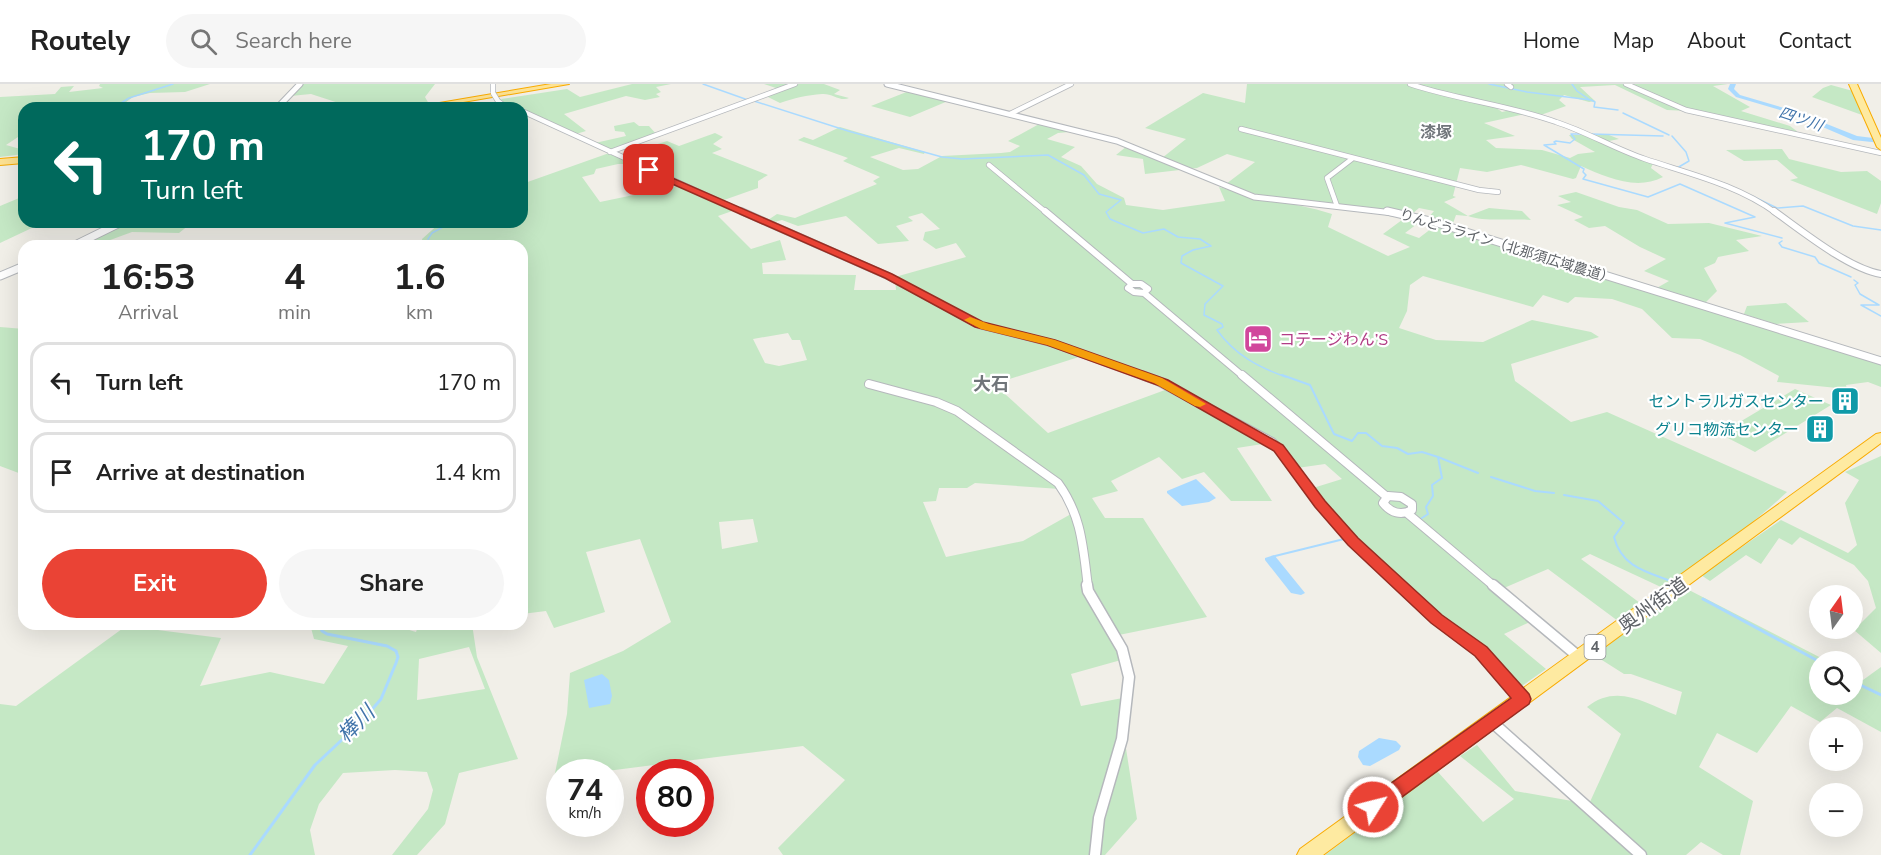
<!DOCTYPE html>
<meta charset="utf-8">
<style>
body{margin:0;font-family:"Nunito Sans","Noto Sans JP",sans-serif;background:#f6f6f6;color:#222;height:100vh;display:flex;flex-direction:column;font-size:22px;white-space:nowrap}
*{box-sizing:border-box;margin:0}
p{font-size:20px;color:#767676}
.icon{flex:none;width:33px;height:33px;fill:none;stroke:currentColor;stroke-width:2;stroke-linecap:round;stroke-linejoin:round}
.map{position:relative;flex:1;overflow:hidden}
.panel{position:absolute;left:18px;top:156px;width:510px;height:390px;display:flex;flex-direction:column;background:#fff;border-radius:18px;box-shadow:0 6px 24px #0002}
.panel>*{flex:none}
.top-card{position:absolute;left:18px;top:18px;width:510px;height:126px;border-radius:18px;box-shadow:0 6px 24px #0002;background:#00695c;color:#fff;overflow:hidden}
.needle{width:39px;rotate:14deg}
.fabs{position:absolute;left:1809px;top:501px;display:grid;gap:12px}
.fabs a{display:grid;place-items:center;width:54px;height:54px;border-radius:50%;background:#fff;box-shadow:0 6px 24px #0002;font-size:30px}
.speed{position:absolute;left:546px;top:675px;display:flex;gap:12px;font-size:30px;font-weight:700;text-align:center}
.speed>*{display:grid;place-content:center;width:78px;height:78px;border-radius:50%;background:#fff;box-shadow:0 6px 24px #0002;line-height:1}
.speed small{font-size:15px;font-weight:400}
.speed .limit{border:9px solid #d22;background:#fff;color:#111}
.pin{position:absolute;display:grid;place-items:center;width:51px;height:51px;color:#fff;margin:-26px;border-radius:12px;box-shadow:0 3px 9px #0006}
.me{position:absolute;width:66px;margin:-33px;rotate:54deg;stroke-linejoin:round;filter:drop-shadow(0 0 4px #0008)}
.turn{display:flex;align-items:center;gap:21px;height:126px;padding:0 24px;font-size:27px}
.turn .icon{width:78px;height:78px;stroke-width:2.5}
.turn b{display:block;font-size:42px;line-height:51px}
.eta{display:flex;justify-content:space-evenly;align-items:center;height:102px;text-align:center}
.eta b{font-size:36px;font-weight:700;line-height:42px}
.cta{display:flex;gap:12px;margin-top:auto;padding:12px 24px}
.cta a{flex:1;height:69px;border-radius:36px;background:#ea4335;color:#fff;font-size:24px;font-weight:700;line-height:69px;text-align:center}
.cta a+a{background:#f6f6f6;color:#222}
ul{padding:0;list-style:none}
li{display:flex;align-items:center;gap:18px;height:81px;margin:0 12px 9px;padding:0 12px;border:3px solid #e0e0e0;border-radius:18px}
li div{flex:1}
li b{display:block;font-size:22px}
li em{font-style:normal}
header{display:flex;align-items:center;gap:36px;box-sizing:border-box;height:84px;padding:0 30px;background:#fff;border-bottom:2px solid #e0e0e0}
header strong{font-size:28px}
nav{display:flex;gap:33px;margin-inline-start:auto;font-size:21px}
.search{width:420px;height:54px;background:#f6f6f6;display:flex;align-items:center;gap:15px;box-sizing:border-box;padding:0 21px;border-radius:33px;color:#767676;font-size:22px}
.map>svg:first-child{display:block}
.green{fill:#c5e8c5;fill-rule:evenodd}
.water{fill:#aadaff}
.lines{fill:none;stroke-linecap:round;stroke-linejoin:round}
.stream-far2{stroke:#aadaff;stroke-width:1.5}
.stream-far1{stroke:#aadaff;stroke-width:2}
.stream{stroke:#aadaff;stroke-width:3}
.river{fill:#aadaff;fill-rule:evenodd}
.minor-far3-casing{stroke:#b5b8bc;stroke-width:6}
.minor-far2-casing{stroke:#b5b8bc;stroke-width:8}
.minor-far1-casing{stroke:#b5b8bc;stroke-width:10}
.minor-casing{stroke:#b5b8bc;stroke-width:13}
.tertiary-far1-casing{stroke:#b5b8bc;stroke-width:7}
.tertiary-casing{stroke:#b5b8bc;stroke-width:9}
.trunk-casing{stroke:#f9ab00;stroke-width:2}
.motorway-casing{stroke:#f9ab00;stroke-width:2}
.minor-far3{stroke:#fff;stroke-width:4.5}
.minor-far2{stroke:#fff;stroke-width:6}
.minor-far1{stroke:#fff;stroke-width:8}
.minor{stroke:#fff;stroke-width:10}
.tertiary-far1{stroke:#fff;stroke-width:5}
.tertiary{stroke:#fff;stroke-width:7}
.trunk{fill:#feeaa1;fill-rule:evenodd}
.motorway{fill:#fde293;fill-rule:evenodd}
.minor-bridge-casing{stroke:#b5b8bc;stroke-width:6;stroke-linecap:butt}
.minor-bridge{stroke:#fff;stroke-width:4.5}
.route{fill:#ea4335;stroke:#982c22;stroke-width:1.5}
.slow{fill:#f59e0b}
.labels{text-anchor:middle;stroke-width:4.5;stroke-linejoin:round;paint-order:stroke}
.far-street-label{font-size:14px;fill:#5f6368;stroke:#fff}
.far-water-label{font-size:15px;font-style:italic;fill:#4174aa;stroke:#fff}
.shield{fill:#fff;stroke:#8f9295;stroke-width:1.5}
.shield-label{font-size:15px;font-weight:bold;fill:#5f6368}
.far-quarter-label{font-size:16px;font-weight:bold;fill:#70757a;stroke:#fff}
.hotel-label{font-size:16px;fill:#b23c85;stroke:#fff;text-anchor:start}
.culture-label{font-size:16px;fill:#0d838f;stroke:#fff;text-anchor:end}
.neighbourhood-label{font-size:18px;font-weight:bold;fill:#70757a;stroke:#fff}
.near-street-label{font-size:20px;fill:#5f6368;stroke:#fff}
.near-water-label{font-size:21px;font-style:italic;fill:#4174aa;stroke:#fff}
</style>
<header>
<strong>Routely</strong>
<div class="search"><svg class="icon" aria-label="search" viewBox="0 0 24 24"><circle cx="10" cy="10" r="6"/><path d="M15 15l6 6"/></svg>Search here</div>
<nav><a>Home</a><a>Map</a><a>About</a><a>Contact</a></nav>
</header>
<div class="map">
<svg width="1881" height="771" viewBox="0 0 1881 771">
<rect width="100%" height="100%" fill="#f1efe8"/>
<path class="green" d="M 100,0 L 210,0 L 185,8 L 150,9 L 133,13 L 118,24 L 24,24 L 24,49 L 6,61 L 24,66 L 24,70 L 0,73 L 0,13 L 55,10 L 61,3 L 74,2 L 69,8 L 103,4 L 99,2 Z
M 302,0 L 435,0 L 425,13 L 429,20 L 404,24 L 354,24 L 311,10 L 290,12 Z
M 632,0 L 671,0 L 656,3 L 661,8 L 656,10 L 660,13 L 645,16 L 626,12 L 564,30 L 586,47 L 576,50 L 522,26 L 522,24 L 507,23 L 501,15 L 567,5 L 580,13 Z
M 764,0 L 824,0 L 840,6 L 834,10 L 849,14 C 840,18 832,9 822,10 C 807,11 794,14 780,19 L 764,11 L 779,5 Z
M 1247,0 L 1728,0 L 1713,2 L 1750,23 L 1741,27 L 1790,42 L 1798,48 L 1688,27 L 1667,26 L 1615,1 L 1580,3 L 1595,17 L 1589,18 L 1564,11 L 1559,16 L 1566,22 L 1538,32 L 1497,21 L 1495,23 L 1502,28 L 1511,26 L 1525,30 L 1484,39 L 1515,52 L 1486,56 L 1496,64 L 1542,66 L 1570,74 L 1578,70 L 1595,68 L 1572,55 L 1569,51 L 1609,51 L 1619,55 L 1604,58 L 1653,79 L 1651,84 L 1663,93 C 1636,107 1606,93 1581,82 L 1576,94 L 1573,95 L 1521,81 L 1487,88 L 1460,84 L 1453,112 L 1456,113 L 1444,118 L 1468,132 L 1456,131 L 1452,142 L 1428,134 L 1434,127 L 1419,124 L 1412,130 L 1368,123 L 1308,118 L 1306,115 L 1307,118 C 1279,116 1252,111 1226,100 L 1255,78 L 1227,70 L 1197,84 L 1145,90 L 1143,75 L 1116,71 L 1127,62 L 1157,75 L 1162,74 L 1186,55 L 1145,44 L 1203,9 L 1245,19 Z
M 1831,1 L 1853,7 L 1862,31 L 1812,13 L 1823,4 Z
M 909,7 L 948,17 L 910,33 L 871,22 Z
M 634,38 L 639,42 L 649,42 L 657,51 L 614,67 L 638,80 L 672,65 L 663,61 L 642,68 L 639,66 L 667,57 L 679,62 L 715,49 L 723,53 L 713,60 L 722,65 L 712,69 L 768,91 L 758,97 L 758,104 L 724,116 L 768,136 L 777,130 L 795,134 L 877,100 L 873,97 L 880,93 L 843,77 L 848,74 L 798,56 L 804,53 L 813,56 L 840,43 L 925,68 L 924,70 L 899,64 L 870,73 L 903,86 L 918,85 L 942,72 L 1001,69 L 1010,68 L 1020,62 L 1008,57 L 1041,39 L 1069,48 L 1058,49 L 1047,55 L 1075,63 L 1061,73 L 1081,82 L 1097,100 L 1124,114 L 1126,121 L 1163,126 L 1225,117 L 1219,103 C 1256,115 1295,118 1332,130 L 1328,143 L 1388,172 L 1410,163 L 1383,150 L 1406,133 L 1421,137 L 1405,149 L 1419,154 L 1436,141 L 1881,279 L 1881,303 L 1868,298 L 1846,301 L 1847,305 L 1777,298 L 1779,292 L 1740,271 L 1700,255 L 1672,254 L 1642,225 L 1612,215 L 1575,213 L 1568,219 L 1543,211 L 1533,223 L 1423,192 L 1410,201 L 1407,227 L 1399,244 L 1436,256 L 1483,258 L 1532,236 L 1591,248 L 1599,253 L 1511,280 L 1515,297 L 1571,338 L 1607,328 L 1787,408 C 1749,443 1707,476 1663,504 L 1590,470 L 1581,475 L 1640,519 L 1618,537 L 1548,485 L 1497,507 L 1532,537 L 1504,550 L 1546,585 L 1519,604 L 1394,503 L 1319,422 L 1313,404 L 1342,395 L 1325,380 L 1297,384 L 1269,359 L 1237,364 L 1272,417 L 1231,417 L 1204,388 L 1182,395 L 1159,373 L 1111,397 L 1118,407 L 1092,414 L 1105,434 L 1143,434 L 1207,533 L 1109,553 L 1121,576 L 1071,590 L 1081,622 L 1133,612 L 1125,658 L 1137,735 L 1105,771 L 783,771 L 778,764 L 845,696 L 803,662 L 599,688 L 560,688 L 559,730 L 556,730 L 554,694 L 567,630 L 570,589 L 623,567 L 671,538 L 640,455 L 586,468 L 605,528 L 554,544 L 546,527 L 522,530 L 522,524 L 527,524 L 525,510 L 522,510 L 522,162 L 423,162 L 422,155 L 441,138 L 522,138 L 522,100 L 612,68 L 595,59 L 626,52 L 624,48 L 615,47 L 614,42 ZM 618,80 L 631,80 L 677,102 L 600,118 L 582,93 L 594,90 L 596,85 ZM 735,126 L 767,140 L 782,136 L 798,142 L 846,132 L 878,160 L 909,157 L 896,142 L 913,137 L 908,133 L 922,129 L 940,145 L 925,148 L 923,156 L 936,165 L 956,159 L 966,173 L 895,193 L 896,206 L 854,206 L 856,191 L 763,190 L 762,179 L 786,176 L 780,156 L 751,165 L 718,132 ZM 788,249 L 792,256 L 800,256 L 807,276 L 779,282 L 765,279 L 753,255 ZM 1082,272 L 1152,296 L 1165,306 L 1048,349 L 994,300 ZM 975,399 L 1060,405 L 1071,430 L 1023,457 L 946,473 L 923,418 L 936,417 L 939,404 L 967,404 ZM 753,435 L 758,458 L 722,465 L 719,438 Z
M 1782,65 L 1789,75 L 1841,88 L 1867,87 L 1881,97 L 1881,119 L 1877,130 L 1790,96 L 1798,94 L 1777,76 L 1744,77 L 1726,66 Z
M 1576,108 L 1619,123 L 1637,126 L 1668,140 L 1709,139 L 1762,152 L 1736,156 L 1749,167 L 1718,173 L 1715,179 L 1704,184 L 1717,207 L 1705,219 L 1655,205 L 1669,197 L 1644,187 L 1666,175 L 1640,163 L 1605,142 L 1589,144 L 1574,136 L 1583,133 L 1557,121 L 1571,118 L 1558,112 Z
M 24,112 L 24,138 L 38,138 L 34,143 L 0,159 L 0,122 Z
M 1489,124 L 1522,127 L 1531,136 C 1513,134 1484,138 1468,132 Z
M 117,138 L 188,138 L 189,141 L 179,149 L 132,148 L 94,162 L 67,162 Z
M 1786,219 L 1809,238 L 1775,240 L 1744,230 L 1747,222 Z
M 0,243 L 24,245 L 24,391 L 0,382 Z
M 1795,305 L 1831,321 L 1755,368 L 1722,351 L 1738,339 Z
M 1881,372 L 1881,569 L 1854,546 L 1876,524 L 1868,497 L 1854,481 L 1800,453 L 1792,461 L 1779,454 L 1761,480 L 1746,471 L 1710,497 L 1701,491 L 1781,436 L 1848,469 L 1857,461 L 1845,419 L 1859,396 L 1845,388 Z
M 1687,505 L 1827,577 L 1820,578 L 1820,610 L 1852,610 L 1853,591 L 1863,596 L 1881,583 L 1881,648 L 1837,624 L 1820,638 L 1791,622 L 1757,669 L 1717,649 L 1699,683 L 1753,717 L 1740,771 L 1723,771 L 1701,758 L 1686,771 L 1325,771 L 1437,687 L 1483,738 L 1514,715 L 1460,672 L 1477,661 L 1515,707 L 1589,720 L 1621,650 L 1587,623 C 1617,599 1645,619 1676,631 L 1682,608 L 1631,590 L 1624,590 L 1594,571 Z
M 310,540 L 389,540 L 416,548 L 419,540 L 472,540 L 477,573 L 518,675 L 459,689 L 445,740 L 417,771 L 392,771 L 428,725 L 433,706 L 427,688 L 395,686 L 343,689 L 319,720 L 310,746 L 315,771 L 0,771 L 0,620 L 16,622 L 126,542 L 221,554 L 200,602 L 270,588 L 324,600 L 348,562 L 314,555 ZM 469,563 L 485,605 L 417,616 L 419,575 Z"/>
<path class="water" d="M 1196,395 L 1216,414 L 1209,418 L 1182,422 L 1167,409 L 1167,407 Z
M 1274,471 L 1275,472 L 1305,509 L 1301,511 L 1291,509 L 1265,476 L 1265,474 Z
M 602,590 L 609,596 L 612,612 L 610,620 L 589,624 L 584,596 Z
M 1379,654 L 1396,657 L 1401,662 L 1399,666 L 1370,682 L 1363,681 L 1358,673 L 1359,667 Z"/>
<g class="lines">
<path class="stream-far2" d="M 703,0 L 748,16
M 1489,0 L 1527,8 L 1591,16 L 1595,18 L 1594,23 L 1618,26
M 1572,0 L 1577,7 L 1590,16
M 754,17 L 848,47 L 942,73 L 962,75 L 1048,71 L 1084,91 L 1099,110 L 1121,116 L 1106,128 L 1110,135 L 1143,149 L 1164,145 L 1178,153 L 1200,155 L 1211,162 L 1193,166 L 1182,172 L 1181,179 L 1223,202 L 1205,220 L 1204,231 L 1222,240 L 1223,243 L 1217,246 C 1235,271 1258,283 1286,293
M 113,24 L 129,14 L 173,0
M 1623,29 L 1669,51
M 1583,50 L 1571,50 L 1575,55 L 1570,59 L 1556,57 L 1554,58 L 1556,60 L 1544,61 L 1584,85 L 1583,88 L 1586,91 L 1583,95 L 1648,113 L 1680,100 L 1755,133 L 1725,139 L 1782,154
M 1591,50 L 1663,52
M 1672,52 L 1686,68 L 1689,77 L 1677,84
M 0,81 L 12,80
M 1750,111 L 1777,124 L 1803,122 L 1853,142 L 1881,146
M 1782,157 L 1779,159 L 1782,163 L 1815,173 L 1819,179 L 1851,193
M 429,162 L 428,155 L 432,149 L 452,138
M 1854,196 L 1858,199 L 1855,201 L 1860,210 L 1879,221 L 1861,221 L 1881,232"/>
<path class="stream-far1" d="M 1282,291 L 1310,301 L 1334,350 L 1352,357 L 1358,349 L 1366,349 L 1382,362 L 1397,364 L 1408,370 L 1422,368 L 1438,373 L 1442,394 L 1432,401 L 1433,412 L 1426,423 L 1428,430 L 1419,436
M 1438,373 L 1478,389
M 1491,393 L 1535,407 L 1554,409
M 1564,411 L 1598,417 L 1624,439 L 1614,453 C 1621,481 1643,487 1668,496
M 1275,472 L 1344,455"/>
<path class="stream" d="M 1703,515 L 1820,578
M 1852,597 L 1881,611
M 250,771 L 315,681 L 363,636 L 381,615 L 396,579 L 398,573 L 396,567 L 387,562 L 327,550 L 322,547 L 319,540"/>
<path class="river" d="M 1730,0 L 1736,0 L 1734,5 L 1740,11 L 1794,27 L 1857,52 L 1881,55 L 1881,59 L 1853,56 L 1790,29 L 1736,13 L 1728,5 Z"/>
<g class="minor-far3-casing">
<path id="minor-far3" d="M 493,0 L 493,9
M 1410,0 C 1458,16 1509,21 1556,38 C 1587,48 1615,65 1645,75 C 1690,90 1738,101 1776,129
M 1507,0 L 1511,3
M 1626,0 L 1686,26 L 1881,69
M 498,17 L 507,24
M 522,27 L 745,129
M 1010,30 L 1071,0
M 1241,45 L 1479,106 L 1498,108
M 610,68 L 795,0
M 989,81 L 1047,129
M 1337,122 L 1327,94 L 1353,74"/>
</g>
<g class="minor-far2-casing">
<path id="minor-far2" d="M 741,127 L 888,192 L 979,241 L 1051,259 L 1146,293
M 1045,127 L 1132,200
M 1774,127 C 1802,147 1849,185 1881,190
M 1132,200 L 1141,200 L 1148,205 L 1144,209 L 1134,208 L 1128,204 Z
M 1144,209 L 1244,293"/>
</g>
<g class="minor-far1-casing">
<path id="minor-far1" d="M 1142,291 L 1158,297 L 1272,358 C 1292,376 1304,399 1320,420 C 1344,451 1373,477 1402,503
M 1242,291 L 1387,413
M 869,300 L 936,318 L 957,327 L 1058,399 C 1082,432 1083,464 1088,503
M 1388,412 L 1401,413 L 1412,420 L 1412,426 C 1401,432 1391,429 1383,419 Z
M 1407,429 L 1495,503"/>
</g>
<g class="minor-casing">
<path id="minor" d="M 1087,501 L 1088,507 L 1122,565 L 1129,593 L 1122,655 L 1099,734 L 1095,771
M 1400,501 L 1437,535 L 1481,568 L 1523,615
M 1493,501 L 1579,573
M 1492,638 L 1641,771"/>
</g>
<g class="tertiary-far1-casing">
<path id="tertiary-far1" d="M 887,0 L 1117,57 L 1254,113 L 1393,129
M 277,24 L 300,0"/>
</g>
<g class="tertiary-casing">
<path id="tertiary" d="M 1387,127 L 1434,138 L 1881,277
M 73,162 L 122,138
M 0,192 L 24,182"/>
</g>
<g class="trunk-casing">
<path id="trunk" d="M 1849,0 L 1857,0 L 1881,54 L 1881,66 L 1877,63 Z
M 1881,349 L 1881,359 L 1323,771 L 1297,771 L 1300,765 L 1876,350 Z"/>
</g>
<g class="motorway-casing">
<path id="motorway" d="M 551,0 L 569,0 L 428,24 L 410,24 Z
M 24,73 L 24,79 L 0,81 L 0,75 Z"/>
</g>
<use href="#minor-far3" class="minor-far3"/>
<use href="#minor-far2" class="minor-far2"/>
<use href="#minor-far1" class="minor-far1"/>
<use href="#minor" class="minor"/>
<use href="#tertiary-far1" class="tertiary-far1"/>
<use href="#tertiary" class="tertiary"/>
<use href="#trunk" class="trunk"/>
<use href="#motorway" class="motorway"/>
<g class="minor-bridge-casing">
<path id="minor-bridge" d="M 493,9 L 498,17"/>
</g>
<use href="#minor-bridge" class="minor-bridge"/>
</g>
<path class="route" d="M 645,85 L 652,85 L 892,190 L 983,238 L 1055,256 L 1168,296 L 1283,361 L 1325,417 L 1358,454 L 1442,531 L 1487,563 L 1529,610 L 1531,615 L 1529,620 L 1380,729 L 1373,731 L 1366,729 L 1364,723 L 1366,717 L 1511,614 L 1475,572 L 1431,539 L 1348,461 L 1315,423 L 1274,367 L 1160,302 L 1047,261 L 975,243 L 885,194 L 645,88 Z"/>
<path class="slow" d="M 970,233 L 989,240 L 1055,256 L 1162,294 L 1206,320 L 1200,323 L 1195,322 L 1154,299 L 1047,261 L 981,245 L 964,236 Z"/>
<defs>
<g id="hotel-square" transform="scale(1.5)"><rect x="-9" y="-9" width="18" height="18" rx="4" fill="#d1479c" stroke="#fff"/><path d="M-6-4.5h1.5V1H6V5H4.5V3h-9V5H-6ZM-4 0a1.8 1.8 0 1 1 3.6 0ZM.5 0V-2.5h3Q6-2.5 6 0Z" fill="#fff"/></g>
<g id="building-square" transform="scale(1.5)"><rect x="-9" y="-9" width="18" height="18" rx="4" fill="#0f9aa8" stroke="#fff"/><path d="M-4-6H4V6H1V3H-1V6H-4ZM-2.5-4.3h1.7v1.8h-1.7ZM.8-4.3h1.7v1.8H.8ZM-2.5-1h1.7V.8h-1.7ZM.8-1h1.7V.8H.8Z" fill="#fff"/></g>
</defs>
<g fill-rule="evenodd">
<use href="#hotel-square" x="1258" y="255"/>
<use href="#building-square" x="1845" y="317"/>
<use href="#building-square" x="1820" y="345"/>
</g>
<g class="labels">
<g class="far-street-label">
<text transform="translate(1507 162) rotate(17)" y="5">りんどうライン（北那須広域農道）</text>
</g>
<g class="far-water-label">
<text transform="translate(1801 35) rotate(19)" y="5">四ツ川</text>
</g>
<rect class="shield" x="1584.5" y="551" width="21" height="24" rx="4.5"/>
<g class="shield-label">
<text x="1595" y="568">4</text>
</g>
<g class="far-quarter-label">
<text x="1436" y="54">漆塚</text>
</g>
<g class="hotel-label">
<text x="1279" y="261">コテージわん’S</text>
</g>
<g class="culture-label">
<text x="1824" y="323">セントラルガスセンター</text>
<text x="1799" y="351">グリコ物流センター</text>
</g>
<g class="neighbourhood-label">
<text x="991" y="306">大石</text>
</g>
<g class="near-street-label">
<text transform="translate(1653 521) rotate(-36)" y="7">奥州街道</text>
</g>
<g class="near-water-label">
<text transform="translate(356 640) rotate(-45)" y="7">棒川</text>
</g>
</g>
</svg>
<div class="fabs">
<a><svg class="needle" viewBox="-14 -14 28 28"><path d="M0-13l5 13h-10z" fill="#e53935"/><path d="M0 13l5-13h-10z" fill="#767676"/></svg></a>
<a><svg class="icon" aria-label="search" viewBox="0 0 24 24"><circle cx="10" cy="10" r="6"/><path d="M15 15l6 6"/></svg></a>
<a>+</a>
<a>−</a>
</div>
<div class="speed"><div>74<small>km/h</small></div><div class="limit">80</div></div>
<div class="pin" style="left:649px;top:86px;background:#d93025"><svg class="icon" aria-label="arrive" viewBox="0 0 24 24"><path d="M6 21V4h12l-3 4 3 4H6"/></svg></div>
<svg class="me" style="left:1373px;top:723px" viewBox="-20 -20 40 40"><circle r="17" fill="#ea4335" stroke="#fff" stroke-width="3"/><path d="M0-11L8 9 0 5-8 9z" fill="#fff"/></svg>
<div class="top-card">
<div class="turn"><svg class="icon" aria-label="left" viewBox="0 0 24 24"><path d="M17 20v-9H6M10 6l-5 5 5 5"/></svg><div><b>170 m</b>Turn left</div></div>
</div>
<section class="panel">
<div class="eta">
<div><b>16:53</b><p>Arrival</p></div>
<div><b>4</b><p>min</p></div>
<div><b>1.6</b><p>km</p></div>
</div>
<ul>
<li><svg class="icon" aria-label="left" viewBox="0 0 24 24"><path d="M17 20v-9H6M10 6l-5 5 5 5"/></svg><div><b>Turn left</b></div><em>170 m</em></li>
<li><svg class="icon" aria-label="arrive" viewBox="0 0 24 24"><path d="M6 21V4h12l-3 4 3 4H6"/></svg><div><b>Arrive at destination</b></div><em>1.4 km</em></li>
</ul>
<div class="cta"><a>Exit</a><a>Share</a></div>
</section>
</div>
